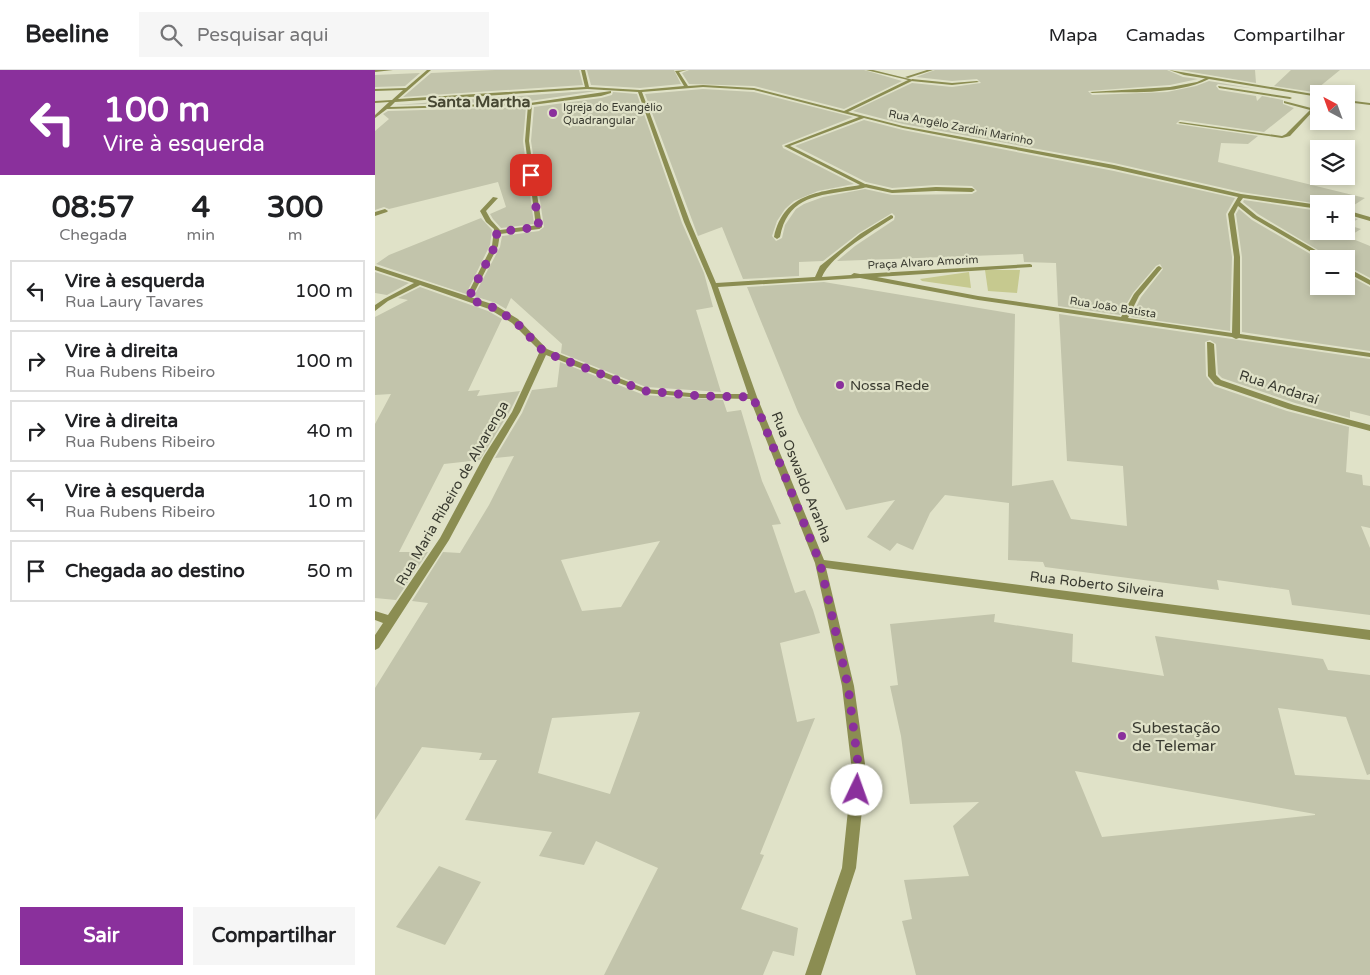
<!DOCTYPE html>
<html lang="pt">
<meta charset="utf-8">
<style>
body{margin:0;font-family:"Varela Round",sans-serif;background:#f6f6f6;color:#202124;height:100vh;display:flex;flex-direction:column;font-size:19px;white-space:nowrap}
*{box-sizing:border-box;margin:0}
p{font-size:16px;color:#757577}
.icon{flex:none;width:28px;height:28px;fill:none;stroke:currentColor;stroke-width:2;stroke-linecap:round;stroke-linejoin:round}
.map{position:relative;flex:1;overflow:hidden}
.side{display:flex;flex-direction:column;background:#fff;width:375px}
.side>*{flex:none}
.banner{background:#8a309c;color:#fff;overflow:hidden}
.needle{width:32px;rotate:319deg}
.buttons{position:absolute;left:935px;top:15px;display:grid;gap:10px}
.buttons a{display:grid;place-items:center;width:45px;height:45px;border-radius:0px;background:#fff;box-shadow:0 2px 8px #0003;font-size:25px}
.pin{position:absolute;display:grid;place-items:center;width:42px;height:42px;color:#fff;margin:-21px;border-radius:10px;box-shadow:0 2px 8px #0006}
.me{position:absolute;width:55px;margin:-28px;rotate:3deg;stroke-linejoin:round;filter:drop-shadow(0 0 4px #0008)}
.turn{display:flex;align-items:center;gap:18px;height:105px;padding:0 20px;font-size:22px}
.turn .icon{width:65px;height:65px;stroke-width:2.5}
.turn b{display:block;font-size:35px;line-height:42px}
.eta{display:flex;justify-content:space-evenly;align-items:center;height:85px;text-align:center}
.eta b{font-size:30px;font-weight:700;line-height:35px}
.cta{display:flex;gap:10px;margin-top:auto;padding:10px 20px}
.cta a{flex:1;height:58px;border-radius:0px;background:#8a309c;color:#fff;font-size:20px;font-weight:700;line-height:58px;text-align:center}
.cta a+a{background:#f6f6f6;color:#202124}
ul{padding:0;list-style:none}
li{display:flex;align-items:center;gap:15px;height:62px;margin:0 10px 8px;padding:0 10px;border:2px solid #e0e0e0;border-radius:0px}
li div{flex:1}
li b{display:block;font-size:19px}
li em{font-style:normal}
header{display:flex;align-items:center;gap:30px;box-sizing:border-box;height:70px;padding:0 25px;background:#fff;border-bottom:1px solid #e0e0e0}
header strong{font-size:24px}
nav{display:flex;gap:28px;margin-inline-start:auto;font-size:18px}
.search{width:350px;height:45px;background:#f6f6f6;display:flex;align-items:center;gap:12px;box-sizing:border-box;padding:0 18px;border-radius:0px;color:#757577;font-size:19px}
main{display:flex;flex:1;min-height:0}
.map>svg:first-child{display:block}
.green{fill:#c6c98f}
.building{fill:#c2c4ab;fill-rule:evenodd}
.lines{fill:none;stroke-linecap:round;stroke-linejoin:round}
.service{fill:#8b8d52;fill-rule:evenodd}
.minor{fill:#8b8d52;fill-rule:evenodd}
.route{stroke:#8a309c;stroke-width:9;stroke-dasharray:0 16.2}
.poi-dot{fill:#8a309c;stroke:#e0e2c8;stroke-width:2}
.labels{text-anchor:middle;stroke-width:4.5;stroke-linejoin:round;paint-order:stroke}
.far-poi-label{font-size:11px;fill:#3a3b31;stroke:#e0e2c8;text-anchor:start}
.far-street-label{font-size:11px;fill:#3a3b31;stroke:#e0e2c8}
.poi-label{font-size:14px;fill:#3a3b31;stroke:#e0e2c8;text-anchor:start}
.street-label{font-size:14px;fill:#3a3b31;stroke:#e0e2c8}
.far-district-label{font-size:16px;font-weight:bold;fill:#474833;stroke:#e0e2c8}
.near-poi-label{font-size:16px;fill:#3a3b31;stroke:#e0e2c8;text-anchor:start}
</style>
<header>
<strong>Beeline</strong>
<div class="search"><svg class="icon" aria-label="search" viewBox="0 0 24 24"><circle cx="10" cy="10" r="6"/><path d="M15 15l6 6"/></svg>Pesquisar aqui</div>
<nav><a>Mapa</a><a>Camadas</a><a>Compartilhar</a></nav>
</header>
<main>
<section class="side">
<div class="banner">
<div class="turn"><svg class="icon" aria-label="left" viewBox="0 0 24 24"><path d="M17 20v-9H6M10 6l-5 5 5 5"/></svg><div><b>100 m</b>Vire à esquerda</div></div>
</div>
<div class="eta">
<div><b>08:57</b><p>Chegada</p></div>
<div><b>4</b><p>min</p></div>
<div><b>300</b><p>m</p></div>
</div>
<ul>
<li><svg class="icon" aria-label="left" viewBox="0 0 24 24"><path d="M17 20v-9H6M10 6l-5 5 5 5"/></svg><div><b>Vire à esquerda</b><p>Rua Laury Tavares</p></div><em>100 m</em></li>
<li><svg class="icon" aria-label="right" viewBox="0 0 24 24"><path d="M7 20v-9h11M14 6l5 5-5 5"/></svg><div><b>Vire à direita</b><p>Rua Rubens Ribeiro</p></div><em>100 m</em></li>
<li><svg class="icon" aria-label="right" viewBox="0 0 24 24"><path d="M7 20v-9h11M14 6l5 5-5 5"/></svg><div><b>Vire à direita</b><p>Rua Rubens Ribeiro</p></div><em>40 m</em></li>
<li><svg class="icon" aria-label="left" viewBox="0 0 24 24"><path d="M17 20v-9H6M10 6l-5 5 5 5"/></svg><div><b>Vire à esquerda</b><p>Rua Rubens Ribeiro</p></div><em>10 m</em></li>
<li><svg class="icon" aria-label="arrive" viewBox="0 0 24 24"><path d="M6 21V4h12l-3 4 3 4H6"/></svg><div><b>Chegada ao destino</b></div><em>50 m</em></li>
</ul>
<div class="cta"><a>Sair</a><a>Compartilhar</a></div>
</section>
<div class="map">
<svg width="995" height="905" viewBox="0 0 995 905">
<rect width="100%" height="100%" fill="#e0e2c8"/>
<path class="green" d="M 610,200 L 645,200 L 642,223 L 613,221 Z
M 594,202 L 596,218 L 547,211 L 545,209 Z"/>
<path class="building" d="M 120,0 L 204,0 L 208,15 L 28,27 L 56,3 Z
M 212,0 L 299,0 L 306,14 L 265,18 L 216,15 Z
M 314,0 L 489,0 L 527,11 L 469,39 L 379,16 L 314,14 L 307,3 Z
M 560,0 L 792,0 L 808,7 L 823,9 L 795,15 L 713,21 L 717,25 L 792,22 L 821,16 L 834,11 L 881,19 L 843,14 L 841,16 L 844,20 L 881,26 L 882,31 L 887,26 L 908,30 L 908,34 L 919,38 L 889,62 L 805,50 L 801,54 L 883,66 L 873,74 L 846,73 L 843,92 L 990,128 L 973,139 L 971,134 L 945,134 L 866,122 L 739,93 L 528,54 L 478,41 L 537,13 L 577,17 L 606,13 L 602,9 L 577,11 L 541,7 Z
M 805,0 L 880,0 L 881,13 Z
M 916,0 L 965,0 L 938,22 L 899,16 Z
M 45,3 L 30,16 L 0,17 L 0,5 Z
M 328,19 L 379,22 L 478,47 L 407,75 L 408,78 L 479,114 L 443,121 L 419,131 L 410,139 L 402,151 L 397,166 L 401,171 L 407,168 L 410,155 L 421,139 L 429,134 L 448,127 L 490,119 L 517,125 L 597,124 L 602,121 L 597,116 L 561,115 L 517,118 L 491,112 L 420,76 L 489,50 L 528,60 L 739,101 L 860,128 L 851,144 L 857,187 L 855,261 L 756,247 L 766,227 L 788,199 L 785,194 L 781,196 L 758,223 L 745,245 L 683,236 L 681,193 L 649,192 L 648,184 L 462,191 L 480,176 L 519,150 L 520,146 L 517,143 L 484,163 L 448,191 L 424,192 L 424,206 L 368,209 L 347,157 L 323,166 L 270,24 Z
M 212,21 L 221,21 L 155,31 L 20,35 Z
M 238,22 L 262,24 L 307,153 L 329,203 L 338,237 L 321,240 L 346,322 L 271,317 L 186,283 L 187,274 L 136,228 L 131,239 L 121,233 L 99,226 L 125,177 L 127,166 L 164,161 L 169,157 L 156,71 L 159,37 L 226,28 L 237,25 Z
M 151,37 L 148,71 L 159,154 L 126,158 L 118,149 L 115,144 L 131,137 L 123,112 L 14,139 L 9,137 L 0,140 L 0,61 L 14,49 L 8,44 L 13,41 Z
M 869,130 L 944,141 L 944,161 L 971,161 L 971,146 L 983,149 L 973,155 L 986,159 L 973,167 L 995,176 L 995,208 L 971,195 L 971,189 L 958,189 L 883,144 L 868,132 Z
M 864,139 L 877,150 L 944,189 L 944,216 L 971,216 L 971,204 L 995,217 L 995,281 L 867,262 L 867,187 L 861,144 Z
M 106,148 L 117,160 L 115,175 L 91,224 L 1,194 L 14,185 Z
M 0,202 L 34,213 L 12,225 L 0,223 Z
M 449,212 L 640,244 L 637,416 L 678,410 L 696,449 L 752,456 L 748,396 L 692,391 L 684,244 L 995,289 L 995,346 L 975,341 L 975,348 L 920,333 L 847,308 L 843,304 L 841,274 L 835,270 L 830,272 L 831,306 L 839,316 L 912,341 L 974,357 L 971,402 L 987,405 L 988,415 L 995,416 L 995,458 L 986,456 L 995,478 L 995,545 L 917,535 L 914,520 L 842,510 L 844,520 L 670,497 L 668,492 L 633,490 L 634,433 L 570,425 L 555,443 L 538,480 L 522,473 L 515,481 L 492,467 L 520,430 L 471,440 L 423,342 L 372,217 Z
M 45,217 L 113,241 L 127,249 L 93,321 L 105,320 L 102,326 L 145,321 L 135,341 L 105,390 L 69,394 L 24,482 L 53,482 L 21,530 L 0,528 L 0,354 L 16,324 L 0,325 L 0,247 L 33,230 L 23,228 Z
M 185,292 L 269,325 L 348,330 L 352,342 L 366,340 L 387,411 L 406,454 L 397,455 L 420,523 L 430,520 L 438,540 L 445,563 L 405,573 L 422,652 L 440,648 L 385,784 L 389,785 L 366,839 L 423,858 L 419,886 L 398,881 L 388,905 L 229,905 L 283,798 L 221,771 L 209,795 L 164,786 L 177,762 L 90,750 L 122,690 L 104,690 L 107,683 L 47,677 L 0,750 L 0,618 L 53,533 L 37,531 L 68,482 L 85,483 L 114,435 L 139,386 L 120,388 L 147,343 L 157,320 L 182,317 ZM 285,471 L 246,537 L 207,541 L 186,490 ZM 265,642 L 235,724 L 163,703 L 177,648 Z
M 620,544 L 619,552 L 698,564 L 697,592 L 789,606 L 780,566 L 948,589 L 953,600 L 995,605 L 995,704 L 992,705 L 971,647 L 903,638 L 920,705 L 995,710 L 995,905 L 541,905 L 527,851 L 537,849 L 529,810 L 594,806 L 578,756 L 604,732 L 535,734 L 526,666 L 515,616 L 523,615 L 515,554 ZM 700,701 L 940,744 L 940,745 L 727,767 Z
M 64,796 L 106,812 L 70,875 L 21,857 Z"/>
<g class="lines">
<path class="service" d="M 552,0 L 558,0 L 533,8 L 530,7 Z
M 833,7 L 834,9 C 799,26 755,21 717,23 L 715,22 L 795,17 L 822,12 Z
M 537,9 L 577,13 L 602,11 L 604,12 L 577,15 L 536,11 Z
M 843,16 L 915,27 L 917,28 L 915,29 L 844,18 Z
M 909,31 L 940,39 L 915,66 L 907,68 L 803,53 L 805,52 L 907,66 L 911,64 L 935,40 L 909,33 Z
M 491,114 L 517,120 L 561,117 L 597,118 L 600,120 L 597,122 L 561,121 L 517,123 L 489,117 L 489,115 Z
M 118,127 L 123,128 L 111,141 L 116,150 L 125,160 L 164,155 L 167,157 L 164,159 L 125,164 L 123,176 L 96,229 L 91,230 L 90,229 L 117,176 L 119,159 L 111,152 L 105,141 Z
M 10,139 L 13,141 L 12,142 L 0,146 L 0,142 Z"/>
<path class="minor" d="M 0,0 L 18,0 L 0,2 Z
M 52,0 L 56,0 L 23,29 L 210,17 L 206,0 L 210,0 L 214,17 L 265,20 L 309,16 L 300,1 L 312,0 L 304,2 L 313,16 L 328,15 L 379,18 L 469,41 L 533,10 L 491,0 L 498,0 L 539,10 L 473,42 L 528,56 L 739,95 L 866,124 L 944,135 L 944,139 L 868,128 L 865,132 L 882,146 L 956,189 L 948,189 L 878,148 L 863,136 L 859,144 L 865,187 L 865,264 L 995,283 L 995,287 L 864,268 L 861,269 L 857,267 L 603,230 L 485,208 L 343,217 L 382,327 L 449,490 L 995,560 L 995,570 L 451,498 L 479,616 L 491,701 L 481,798 L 446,905 L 430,905 L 467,798 L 477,701 L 467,616 L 440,493 L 375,329 L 326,328 L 270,323 L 171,285 L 145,342 L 119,386 L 74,470 L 4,578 L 0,580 L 0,565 L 8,553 L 0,550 L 0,541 L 13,545 L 65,468 L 109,386 L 137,342 L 165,281 L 137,253 L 114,239 L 45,215 L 13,231 L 0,241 L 0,235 L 9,229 L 39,213 L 0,200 L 0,196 L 120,235 L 143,249 L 172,279 L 271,319 L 326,324 L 373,324 L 336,215 L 309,152 L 263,22 L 212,19 L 20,32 L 15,37 L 155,33 L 236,21 L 236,23 L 226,26 L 157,35 L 154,71 L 167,157 L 164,159 L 161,157 L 150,71 L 153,35 L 12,39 L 0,48 L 0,45 L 14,32 L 0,33 L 0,31 L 17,30 L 28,20 L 0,21 L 0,19 L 31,18 ZM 328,17 L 379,20 L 484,47 L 409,76 L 485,115 C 447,122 409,121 399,167 L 402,169 L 405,167 C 412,130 437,126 471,121 C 478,120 487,119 494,116 L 415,76 L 489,48 L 528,58 L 739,99 L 863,127 L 853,144 L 859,187 L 857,263 L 753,248 L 764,226 L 787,198 L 784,196 L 782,197 L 759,224 L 746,247 L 603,226 L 502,207 L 657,197 L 657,195 L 655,194 L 485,204 L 479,203 L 476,205 L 447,207 C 455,186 499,160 518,148 L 518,146 L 516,145 L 485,164 L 445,196 L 440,207 L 341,213 L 315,152 L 267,22 Z
M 794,0 L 944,25 L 944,27 L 809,5 Z
M 971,30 L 995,33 L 995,35 L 971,32 Z
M 971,140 L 995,147 L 995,151 L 971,144 Z
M 971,197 L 995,210 L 995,215 L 971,202 Z
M 832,272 L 835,272 L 839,274 L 841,305 L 846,310 L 919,335 L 995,355 L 995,361 L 913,339 L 840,314 L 833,306 Z"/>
</g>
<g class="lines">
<path class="route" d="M 156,105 L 164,157 L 122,162 L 120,176 L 93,229 L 117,237 L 140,251 L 169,282 L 270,321 L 326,326 L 378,327 L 445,493 L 473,616 L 484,701 L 482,720"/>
</g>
<g class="poi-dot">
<circle cx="178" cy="43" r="5"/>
<circle cx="465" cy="315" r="5"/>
<circle cx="747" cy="666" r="5"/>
</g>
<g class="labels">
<g class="far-poi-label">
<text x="188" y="41">Igreja do Evangélio<tspan x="188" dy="13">Quadrangular</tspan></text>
</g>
<g class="far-street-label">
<text transform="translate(586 57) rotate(11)" y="4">Rua Angêlo Zardini Marinho</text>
<text transform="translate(548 192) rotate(-3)" y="4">Praça Alvaro Amorim</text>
<text transform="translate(738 237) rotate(9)" y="4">Rua João Batista</text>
</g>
<g class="poi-label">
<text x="475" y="320">Nossa Rede</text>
</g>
<g class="street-label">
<text transform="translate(904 317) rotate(18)" y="5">Rua Andaraí</text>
<text transform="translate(427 407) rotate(68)" y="5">Rua Oswaldo Aranha</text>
<text transform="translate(77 423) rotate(-60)" y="5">Rua Maria Ribeiro de Alvarenga</text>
<text transform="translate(722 514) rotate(7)" y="5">Rua Roberto Silveira</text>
</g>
<g class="far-district-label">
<text x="104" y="37">Santa Martha</text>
</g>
<g class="near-poi-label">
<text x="757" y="663">Subestação<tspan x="757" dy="18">de Telemar</tspan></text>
</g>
</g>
</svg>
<div class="buttons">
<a><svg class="needle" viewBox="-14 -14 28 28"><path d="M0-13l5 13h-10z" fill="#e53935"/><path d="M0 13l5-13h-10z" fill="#757577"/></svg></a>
<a><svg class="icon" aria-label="layers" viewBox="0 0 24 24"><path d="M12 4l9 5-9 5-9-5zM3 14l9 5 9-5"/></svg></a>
<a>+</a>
<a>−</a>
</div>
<div class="pin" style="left:156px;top:105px;background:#d93025"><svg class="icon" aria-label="arrive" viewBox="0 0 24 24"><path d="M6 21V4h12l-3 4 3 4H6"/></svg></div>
<svg class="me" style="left:482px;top:720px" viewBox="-20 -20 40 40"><circle r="19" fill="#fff"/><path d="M0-13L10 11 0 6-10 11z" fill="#8a309c"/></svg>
</div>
</main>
